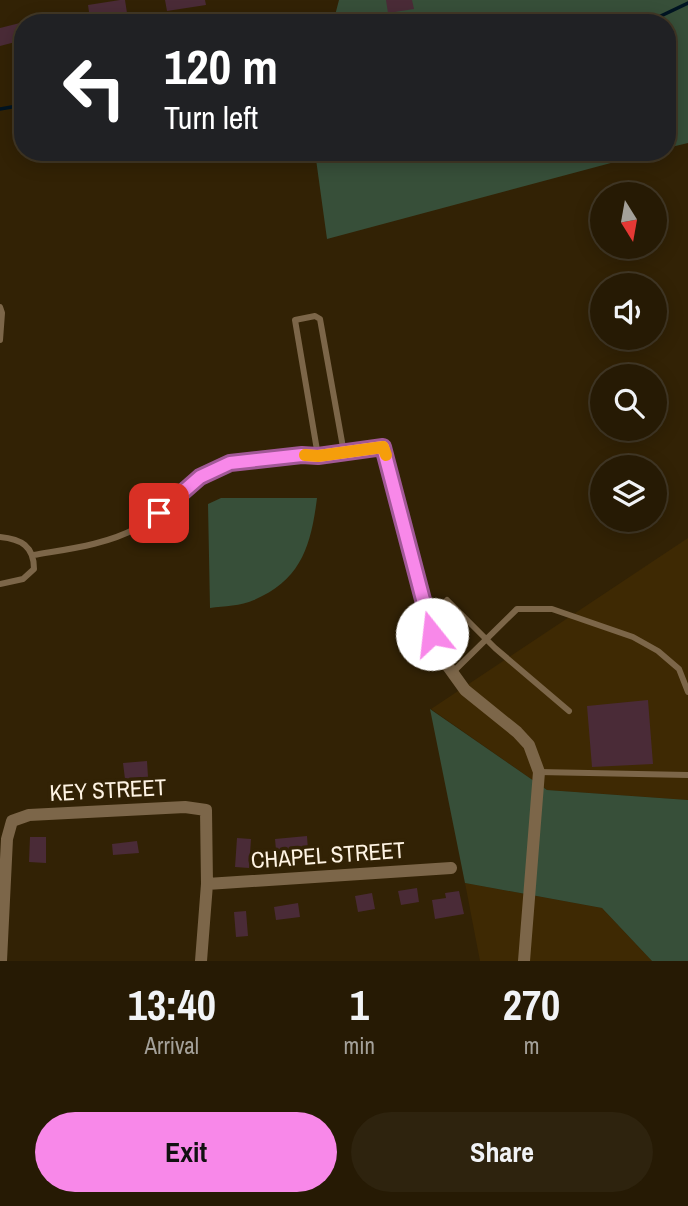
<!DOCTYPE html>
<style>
body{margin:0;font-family:"Archivo Narrow",sans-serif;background:#2e230e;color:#f1f3f6;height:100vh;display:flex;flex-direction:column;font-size:26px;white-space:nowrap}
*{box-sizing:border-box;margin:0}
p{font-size:23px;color:#a4a19a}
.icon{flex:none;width:38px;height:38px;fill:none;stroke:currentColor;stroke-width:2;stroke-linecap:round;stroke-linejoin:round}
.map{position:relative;height:961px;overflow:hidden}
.side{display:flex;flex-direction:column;background:#261a04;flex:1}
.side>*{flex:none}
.hud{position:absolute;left:14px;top:14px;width:662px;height:147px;border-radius:28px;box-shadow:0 4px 18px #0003,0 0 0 2px #423826;background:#202124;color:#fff;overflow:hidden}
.needle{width:46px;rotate:169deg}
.buttons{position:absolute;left:590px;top:182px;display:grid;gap:14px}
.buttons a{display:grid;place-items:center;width:77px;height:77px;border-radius:50%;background:#261a04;box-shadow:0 4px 18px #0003,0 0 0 2px #423826;font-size:35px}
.pin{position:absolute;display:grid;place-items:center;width:60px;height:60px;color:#fff;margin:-30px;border-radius:14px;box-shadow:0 4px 10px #0006}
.me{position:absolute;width:77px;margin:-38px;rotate:344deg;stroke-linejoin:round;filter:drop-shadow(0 0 5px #0008)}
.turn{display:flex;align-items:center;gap:24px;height:147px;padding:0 35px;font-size:32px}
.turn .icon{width:91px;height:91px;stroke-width:2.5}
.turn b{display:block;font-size:49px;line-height:60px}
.eta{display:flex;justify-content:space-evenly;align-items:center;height:119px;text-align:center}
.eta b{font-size:42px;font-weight:700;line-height:49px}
.primary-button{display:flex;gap:14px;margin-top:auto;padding:14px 35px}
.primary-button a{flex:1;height:80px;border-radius:42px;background:#f888e9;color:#111;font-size:28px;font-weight:700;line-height:80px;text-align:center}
.primary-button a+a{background:#2e230e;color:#f1f3f6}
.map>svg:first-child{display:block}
.built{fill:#3e2903}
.green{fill:#374f39}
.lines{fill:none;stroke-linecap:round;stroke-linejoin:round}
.stream{stroke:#001422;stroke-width:3.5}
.building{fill:#4a2b37}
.lane{stroke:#7c6649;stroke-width:6}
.street{stroke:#7c6649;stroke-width:12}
.route-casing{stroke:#a15897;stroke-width:18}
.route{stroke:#f888e9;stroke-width:12}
.slow{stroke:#f59e0b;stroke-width:12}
.labels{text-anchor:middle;stroke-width:7;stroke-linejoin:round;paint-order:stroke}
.street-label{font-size:23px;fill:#fef3e3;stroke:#322205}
</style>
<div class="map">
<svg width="688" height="961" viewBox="0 0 688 961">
<rect width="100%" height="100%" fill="#322205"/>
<path class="built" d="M 688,538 L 688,800 L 547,790 L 431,709 Z
M 465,883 L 602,908 L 652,961 L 480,961 Z"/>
<path class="green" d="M 339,0 L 688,0 L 688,143 L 667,148 L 667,23 L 333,23 Z
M 315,152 L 652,152 L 327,239 Z
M 221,498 L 317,498 C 311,546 301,580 254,600 C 241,606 224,606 210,608 L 208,504 Z
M 430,709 L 547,790 L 688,800 L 688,961 L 652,961 L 602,908 L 465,883 Z"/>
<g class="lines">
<path class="stream" d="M 646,23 L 688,3
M 0,109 L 23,105"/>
</g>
<path class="building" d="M 120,0 L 125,0 L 127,13 L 90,19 L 88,5 Z
M 165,0 L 205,0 L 206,5 L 167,11 Z
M 386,0 L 412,0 L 414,9 L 388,13 Z
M 20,23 L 23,40 L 0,46 L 0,28 Z
M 648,700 L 653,764 L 592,767 L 587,706 Z
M 147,761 L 148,777 L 125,779 L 123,763 Z
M 307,836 L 308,851 L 285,852 L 284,849 L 276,850 L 275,839 Z
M 30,837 L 46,837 L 46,863 L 29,862 Z
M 237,838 L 251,839 L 249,868 L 235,867 Z
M 137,841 L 139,853 L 113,855 L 112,844 Z
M 417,888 L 419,902 L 401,905 L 398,891 Z
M 459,891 L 464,914 L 435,919 L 432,900 L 446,898 L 445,893 Z
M 372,893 L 375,909 L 358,912 L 355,896 Z
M 298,903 L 300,917 L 276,920 L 274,907 Z
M 246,911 L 248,936 L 236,937 L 234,912 Z"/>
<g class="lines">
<path class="lane" d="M 0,307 L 2,313 L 0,340
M 344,453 L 318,456 L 295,320 L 315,316 L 320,319 L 344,453 L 383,447
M 0,537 C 21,539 34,546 34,569 L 23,579 L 0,584
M 34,555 C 68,549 105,545 137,528 C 160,514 177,493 199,478 C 228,457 284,454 318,456
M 447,600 L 495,648 L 569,711
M 453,672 L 517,609 L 552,609 L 633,637 L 658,651 L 679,669 L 688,692
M 539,772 L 688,775"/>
<path class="street" d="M 383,447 L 410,542 L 422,600 L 442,658 L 465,690 L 517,732 L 529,745 L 539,772 L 524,961
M 207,884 L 451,868
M 1,961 L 7,839 L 12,821 L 29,815 L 185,807 L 206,810 L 207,884 L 201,961"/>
</g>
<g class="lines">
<g class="route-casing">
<path id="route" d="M 159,513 L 200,477 L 230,463 L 302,455 L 318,456 L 383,447 L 432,634"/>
</g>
<use href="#route" class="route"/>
<path class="slow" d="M 305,455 L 318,456 L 383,447 L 386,455"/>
</g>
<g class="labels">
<g class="street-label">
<text transform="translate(108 790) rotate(-3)" y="8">KEY STREET</text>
<text transform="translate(328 855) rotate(-4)" y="8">CHAPEL STREET</text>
</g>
</g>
</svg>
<div class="buttons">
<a><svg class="needle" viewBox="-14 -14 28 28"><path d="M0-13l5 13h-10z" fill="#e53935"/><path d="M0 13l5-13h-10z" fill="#a4a19a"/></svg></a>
<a><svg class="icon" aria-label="sound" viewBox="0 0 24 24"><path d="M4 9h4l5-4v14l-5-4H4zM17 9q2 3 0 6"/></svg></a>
<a><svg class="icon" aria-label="search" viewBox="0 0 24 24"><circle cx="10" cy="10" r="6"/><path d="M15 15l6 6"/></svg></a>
<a><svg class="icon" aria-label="layers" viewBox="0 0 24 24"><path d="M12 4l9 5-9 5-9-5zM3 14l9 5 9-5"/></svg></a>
</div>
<div class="pin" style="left:159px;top:513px;background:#d93025"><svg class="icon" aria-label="arrive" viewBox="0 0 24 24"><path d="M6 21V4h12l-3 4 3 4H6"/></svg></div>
<svg class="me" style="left:432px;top:634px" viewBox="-20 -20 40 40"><circle r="19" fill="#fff"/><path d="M0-13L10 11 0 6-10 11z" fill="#f888e9"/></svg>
<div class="hud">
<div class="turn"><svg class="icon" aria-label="left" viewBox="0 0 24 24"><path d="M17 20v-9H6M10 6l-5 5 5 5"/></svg><div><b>120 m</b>Turn left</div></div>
</div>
</div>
<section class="side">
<div class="eta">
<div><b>13:40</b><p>Arrival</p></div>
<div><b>1</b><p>min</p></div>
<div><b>270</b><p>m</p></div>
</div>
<div class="primary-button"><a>Exit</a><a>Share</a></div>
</section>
